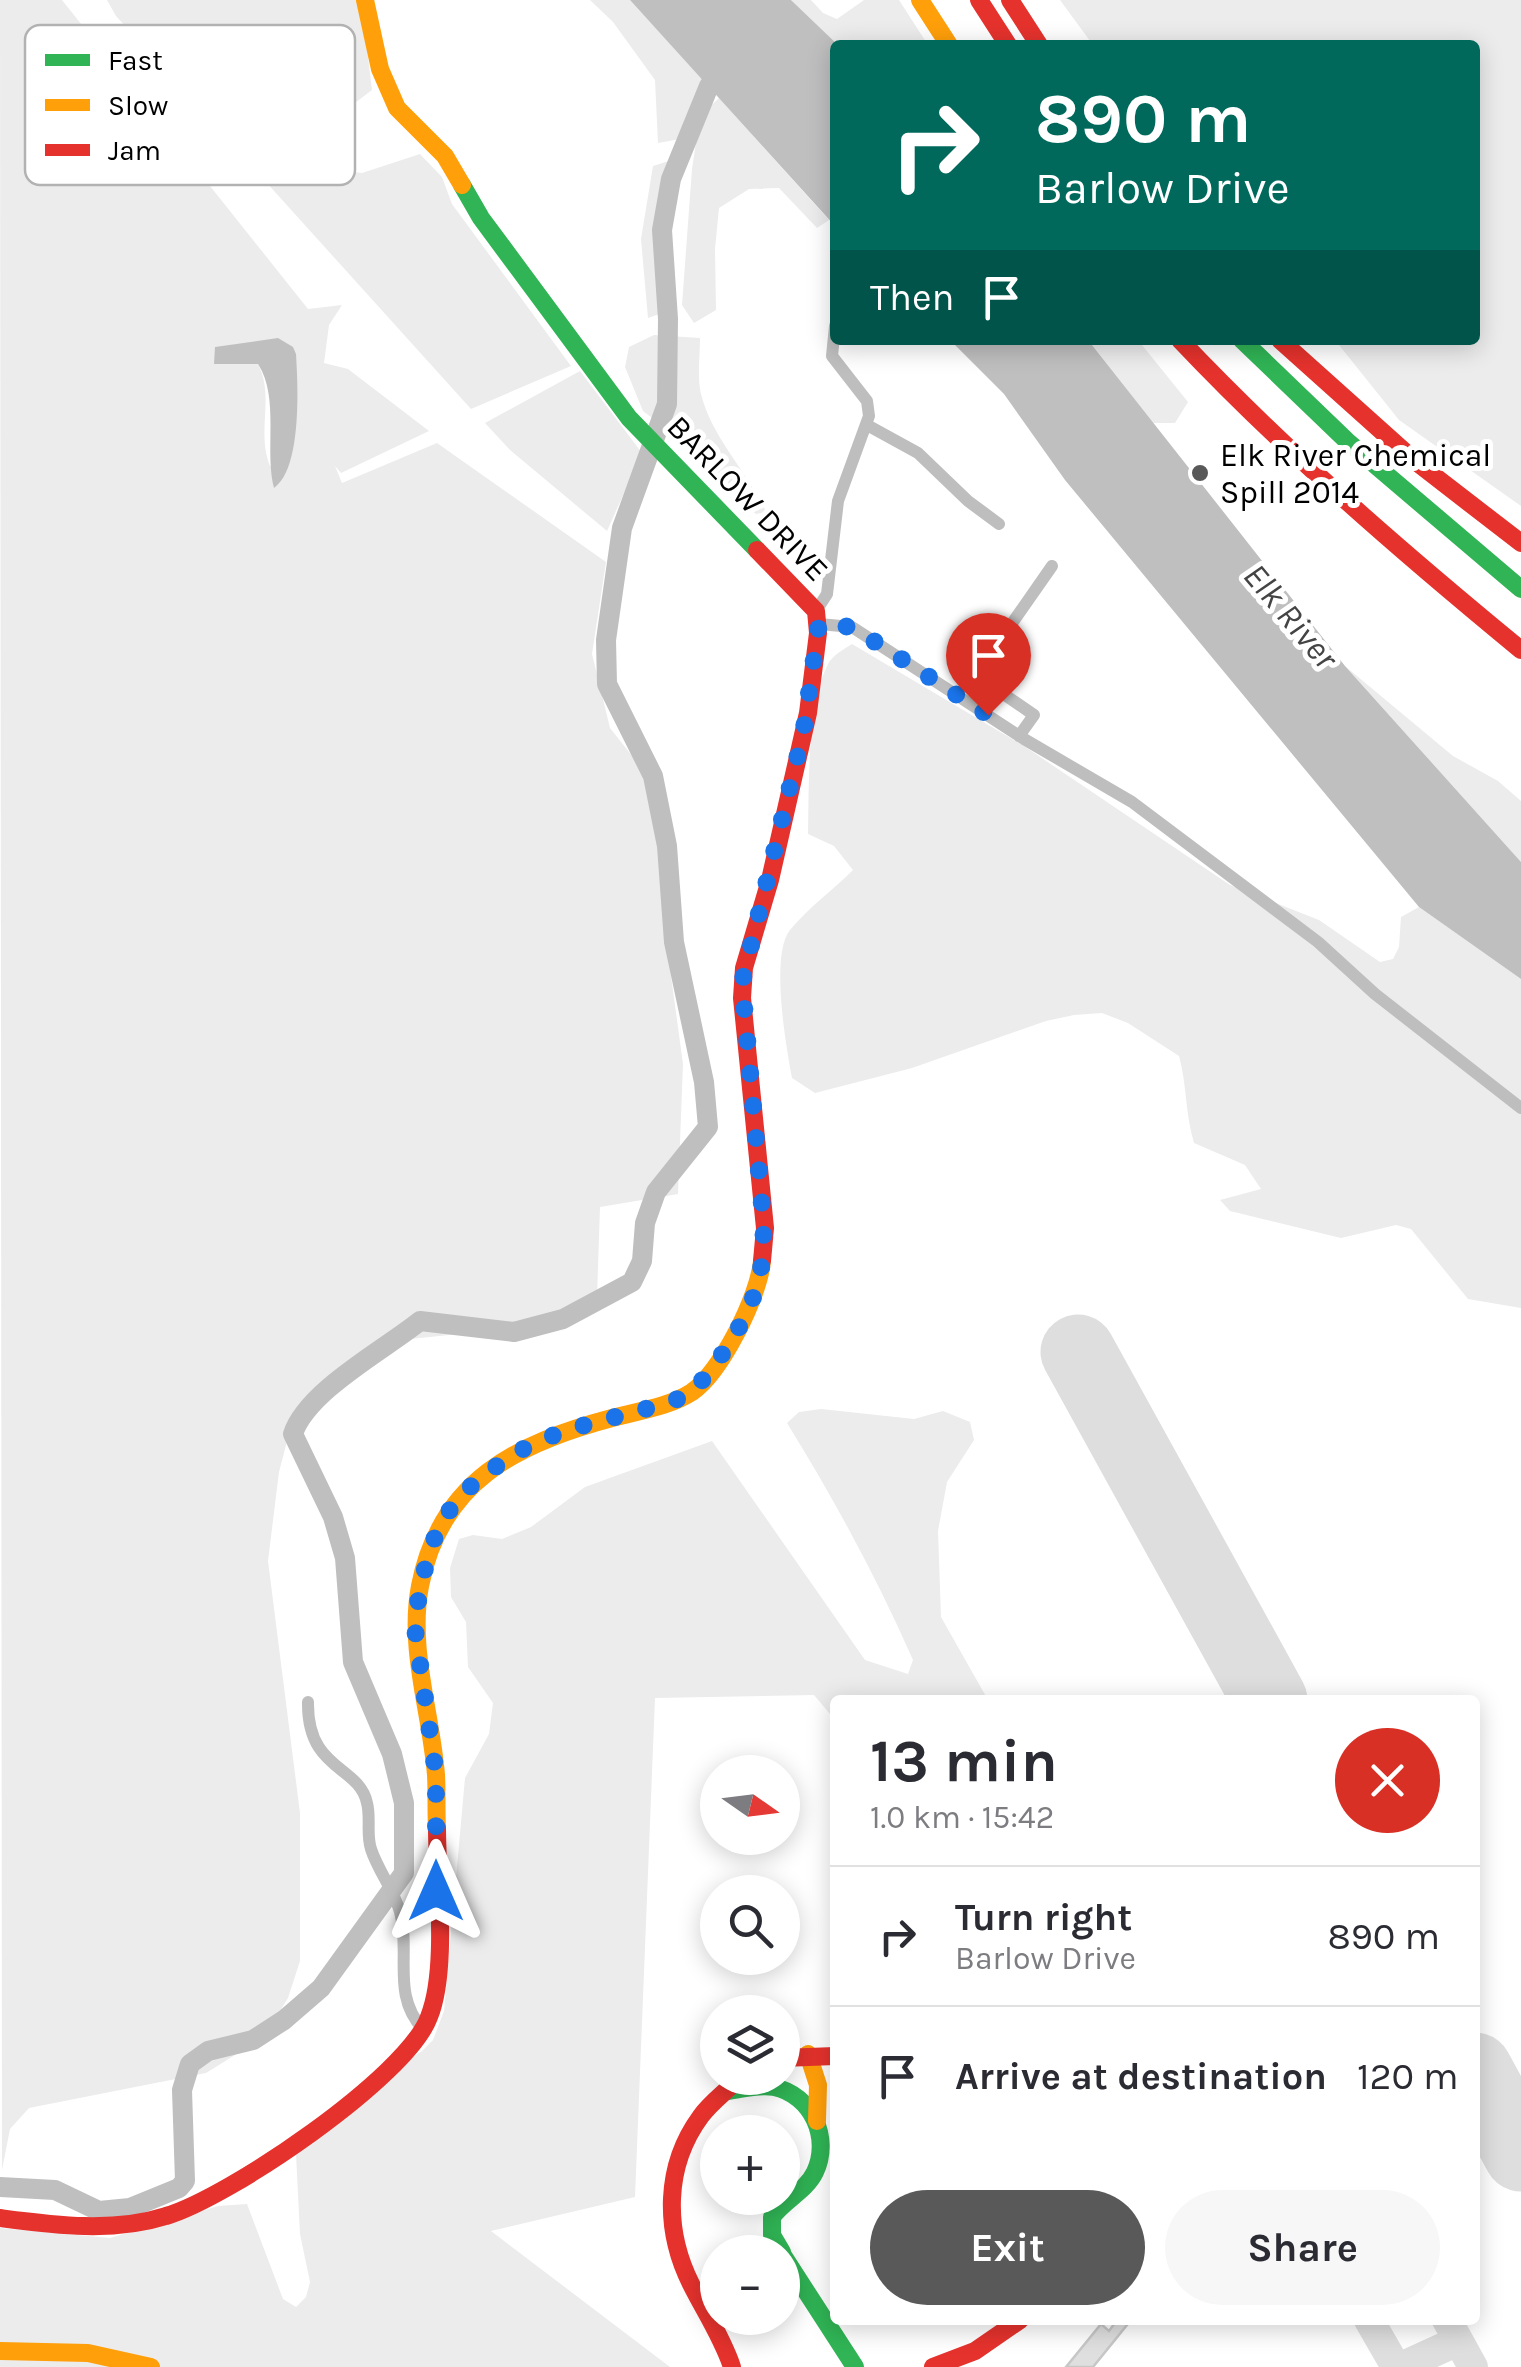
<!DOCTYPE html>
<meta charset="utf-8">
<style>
body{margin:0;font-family:Karla,sans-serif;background:#f7f7f7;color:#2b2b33;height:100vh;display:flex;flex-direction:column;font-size:38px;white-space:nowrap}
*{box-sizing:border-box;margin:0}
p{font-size:32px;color:#7c7c81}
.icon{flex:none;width:55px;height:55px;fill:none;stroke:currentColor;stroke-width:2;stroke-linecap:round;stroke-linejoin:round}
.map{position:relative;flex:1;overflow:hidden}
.details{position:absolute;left:830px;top:1695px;width:650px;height:630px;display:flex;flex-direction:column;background:#fff;border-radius:10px;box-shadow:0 5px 25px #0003}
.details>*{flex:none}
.top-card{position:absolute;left:830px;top:40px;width:650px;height:305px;border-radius:10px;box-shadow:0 5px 25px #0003;background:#00695c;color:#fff;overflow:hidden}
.needle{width:65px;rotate:104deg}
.fabs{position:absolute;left:700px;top:1755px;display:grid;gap:20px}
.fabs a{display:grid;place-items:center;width:100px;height:100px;border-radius:50%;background:#fff;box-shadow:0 5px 25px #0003;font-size:50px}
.pin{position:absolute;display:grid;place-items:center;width:85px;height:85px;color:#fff;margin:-102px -42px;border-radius:50% 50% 50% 0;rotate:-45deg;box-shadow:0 0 10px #0007}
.pin .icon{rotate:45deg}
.me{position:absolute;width:110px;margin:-55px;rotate:0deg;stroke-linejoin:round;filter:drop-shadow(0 0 8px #0008)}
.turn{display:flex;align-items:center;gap:35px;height:210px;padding:0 40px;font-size:45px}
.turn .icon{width:130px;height:130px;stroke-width:2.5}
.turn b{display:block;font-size:70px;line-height:85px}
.then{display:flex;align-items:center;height:95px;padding:0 40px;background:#0003;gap:20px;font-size:38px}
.round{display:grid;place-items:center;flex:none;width:105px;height:105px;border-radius:52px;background:#f7f7f7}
.headline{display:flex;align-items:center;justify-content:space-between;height:170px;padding:0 40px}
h1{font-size:60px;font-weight:700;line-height:75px}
.action{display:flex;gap:20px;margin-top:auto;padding:20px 40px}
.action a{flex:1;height:115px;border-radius:60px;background:#595959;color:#fff;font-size:40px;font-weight:700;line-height:115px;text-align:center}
.action a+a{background:#f7f7f7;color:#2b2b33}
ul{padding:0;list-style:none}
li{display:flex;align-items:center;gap:30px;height:140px;padding:0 40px;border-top:2px solid #e1e1e2}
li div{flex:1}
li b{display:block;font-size:38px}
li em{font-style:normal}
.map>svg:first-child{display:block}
.green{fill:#ececec;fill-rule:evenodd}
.water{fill:#bfbfbf}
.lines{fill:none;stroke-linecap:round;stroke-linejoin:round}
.river{stroke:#bfbfbf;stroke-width:20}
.taxiway{stroke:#dedede;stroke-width:30}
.runway{stroke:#dedede;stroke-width:75}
.building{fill:#dfdfdf;stroke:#c7c7c7;stroke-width:2.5}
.street{stroke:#bebebe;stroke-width:12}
.fast{stroke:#30b455;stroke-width:18}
.slow{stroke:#ff9f0a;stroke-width:18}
.jam{stroke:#e5322d;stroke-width:18}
.route{stroke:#1a73e8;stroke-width:18;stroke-dasharray:0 32.4}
.poi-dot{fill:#595959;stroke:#fff;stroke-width:4}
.labels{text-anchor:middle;stroke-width:10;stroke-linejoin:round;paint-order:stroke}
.poi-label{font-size:32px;fill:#000;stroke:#fff;text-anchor:start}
.street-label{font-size:32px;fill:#000;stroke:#fff}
.water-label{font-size:35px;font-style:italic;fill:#444;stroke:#fff}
.key{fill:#fff;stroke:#b2b2b2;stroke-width:2.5}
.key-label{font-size:28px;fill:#000}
</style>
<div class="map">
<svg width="1521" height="2367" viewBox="0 0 1521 2367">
<rect width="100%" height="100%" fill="#fff"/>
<path class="green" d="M 0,0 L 62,0 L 308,309 L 342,305 L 329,325 L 324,363 L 348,369 L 429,431 L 341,473 L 335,466 L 342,483 L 437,443 L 606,562 L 592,654 L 610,728 L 644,771 L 661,828 L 668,954 L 683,1064 L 678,1194 L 600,1207 L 597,1297 L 536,1332 L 479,1332 L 390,1341 L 346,1372 L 291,1426 L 279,1472 L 268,1561 L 300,1813 L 300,1961 L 288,1998 L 264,2037 L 206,2073 L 29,2108 L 10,2129 L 2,2170 ZM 296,354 L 297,406 L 286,470 L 270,466 C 256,431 275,397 258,364 L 214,364 Z
M 107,0 L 361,0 L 372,90 L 343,112 L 350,142 L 346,171 L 362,173 L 420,154 L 442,177 L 452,204 L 571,366 L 471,409 L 116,16 Z
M 590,0 L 630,0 L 705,82 L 680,139 L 658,143 L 655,80 L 613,22 Z
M 791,0 L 811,0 L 823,13 L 837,19 L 864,0 L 899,0 L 928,45 L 838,45 Z
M 1060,0 L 1521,0 L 1521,506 L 1399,420 L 1335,340 L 1475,340 L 1475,45 L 1093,45 Z
M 719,98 L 829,220 L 817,228 L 779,188 L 749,189 L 719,208 L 715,249 L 716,310 L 694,323 L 682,305 L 692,169 L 700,116 Z
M 675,159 L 658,214 L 657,258 L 665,312 L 648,318 L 641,239 L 653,166 Z
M 654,335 L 700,338 C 700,356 697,377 701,394 C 712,438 747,471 766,512 L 756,514 L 722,488 L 677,437 L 643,411 L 625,367 L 629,347 Z
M 1088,340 L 1138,340 L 1188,402 L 1175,423 L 1153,423 Z
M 580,371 L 642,453 L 607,531 L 510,450 L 485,423 Z
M 852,644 L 1024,746 L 1230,885 L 1319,920 L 1380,962 L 1393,959 L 1399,947 L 1401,917 L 1419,907 L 1521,979 L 1521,1308 L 1468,1299 L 1411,1229 L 1396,1225 L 1341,1238 L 1230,1211 L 1220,1200 L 1261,1189 L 1245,1165 L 1194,1143 C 1185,1113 1187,1085 1179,1056 L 1128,1023 L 1102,1013 L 1074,1015 L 1046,1021 L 912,1068 L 815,1093 L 792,1078 C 786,1046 770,955 790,930 C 808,908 833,890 853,870 L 834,846 L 808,834 C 809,787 807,705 828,664 C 833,655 844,649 852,644 Z
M 1345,666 L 1453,756 L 1498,781 L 1521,801 L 1521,862 Z
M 821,1409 L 914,1419 L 943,1411 L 970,1422 L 974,1440 L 947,1482 L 938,1531 L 941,1617 L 988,1700 L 835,1700 L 835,1720 L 814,1695 L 655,1698 L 635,2197 L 491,2231 L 670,2367 L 0,2367 L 0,2228 L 110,2238 L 218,2206 L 247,2204 L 283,2299 L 296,2307 L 306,2297 L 310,2282 L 300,2234 L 296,2154 L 365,2088 L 422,2051 L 433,2040 L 444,2011 L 465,1778 L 489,1734 L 493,1703 L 468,1667 L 466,1622 L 451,1597 L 450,1568 L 459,1539 L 473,1535 L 502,1539 L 531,1527 L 585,1487 L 712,1441 L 865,1660 L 908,1674 L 913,1660 C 877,1578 834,1499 787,1423 L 799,1412 Z"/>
<path class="water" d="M 630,0 L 791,0 L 838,45 L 835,45 L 835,226 Z
M 278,338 L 293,347 L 296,354 C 298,385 302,469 274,488 C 264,450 280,398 258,364 L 214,364 L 215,347 Z
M 950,340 L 1088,340 L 1345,666 L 1521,862 L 1521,979 L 1419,907 L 1065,480 L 1004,394 Z"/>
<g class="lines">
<path class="river" d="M 0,2187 L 55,2190 L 99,2211 L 130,2208 L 179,2188 L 185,2181 L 182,2090 L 190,2064 L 208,2051 L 253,2040 L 284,2020 L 321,1988 L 404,1873 L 404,1803 L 392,1754 L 353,1662 L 345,1558 L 333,1517 L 293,1434 C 307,1391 384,1350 420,1321 L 514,1332 L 563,1319 L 632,1282 L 642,1261 L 645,1223 L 656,1192 L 708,1127 L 704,1082 L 674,942 L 667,846 L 653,776 L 607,684 L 606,640 L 622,528 L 667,404 L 668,319 L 662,230 L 671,179 L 709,86"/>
<path class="taxiway" d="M 1369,2320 L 1396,2367
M 1447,2320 L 1473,2367
M 1401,2367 L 1458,2341"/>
<path class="runway" d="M 1078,1352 L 1270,1700
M 1475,2070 L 1521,2154"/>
</g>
<path class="building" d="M 1117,2320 L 1131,2320 L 1093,2367 L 1066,2367 L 1101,2324 L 1109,2331 Z"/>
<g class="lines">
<path class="street" d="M 867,425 L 918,453 L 968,501 L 999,524
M 816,611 L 827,594 L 838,501 L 869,416 L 867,401 L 832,356 L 835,326
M 819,624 L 852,627 L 1024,739 L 1132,802 L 1318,942 L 1375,994 L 1521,1108
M 1019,736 L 1034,715 L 976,675 L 1052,566
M 308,1702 C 307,1771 359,1765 367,1803 C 371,1818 366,1834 371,1849 C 378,1871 394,1890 400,1912 C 411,1953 391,1995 423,2029"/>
<path class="fast" d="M 462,185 L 481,218 L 629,418 L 757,550
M 1242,340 L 1347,441 L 1521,589
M 728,2091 C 743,2089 759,2084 774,2087 C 812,2095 831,2138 815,2172 C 806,2191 784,2200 772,2217 L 772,2235 L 782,2252
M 782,2254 L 855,2367"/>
<path class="slow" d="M 365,0 L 380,69 L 397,108 L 445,156 L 462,185
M 920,0 L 949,45
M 437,1828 C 436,1810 437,1792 436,1775 C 431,1712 408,1649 420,1586 C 440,1481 517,1443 612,1418 C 638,1411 669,1407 692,1392 C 721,1372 759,1296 762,1261
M 808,2054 L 818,2085 L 817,2121
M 0,2351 L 88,2353 L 151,2367"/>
<path class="jam" d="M 979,0 L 1008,45
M 1010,0 L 1039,45
M 1180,340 C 1286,452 1402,552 1521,650
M 1280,340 L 1415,461 L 1521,543
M 757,550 L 816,611 L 818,633 L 808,713 L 770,880 L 744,968 L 742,998 L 765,1228 L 762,1261
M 782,2058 L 835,2056
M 0,2218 C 54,2225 113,2233 166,2216 C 228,2198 407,2077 429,2017 C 448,1970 437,1880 437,1828
M 732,2367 C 722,2337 705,2312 691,2284 C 664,2230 664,2166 701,2116 C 711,2102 727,2091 739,2078
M 933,2367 L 975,2351 L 1020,2320"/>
</g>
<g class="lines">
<path class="route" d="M 436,1891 L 436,1774 L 415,1629 L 420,1585 L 438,1527 L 461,1494 L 512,1454 L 563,1431 L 671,1402 L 694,1391 L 733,1340 L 760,1283 L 764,1228 L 742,982 L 803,734 L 819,624 L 852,627 L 988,715"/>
</g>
<circle class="poi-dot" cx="1200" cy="473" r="10"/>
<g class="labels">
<g class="poi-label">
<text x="1220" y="466">Elk River Chemical<tspan x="1220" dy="37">Spill 2014</tspan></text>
</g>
<g class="street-label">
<text transform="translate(748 498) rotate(46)" y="11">BARLOW DRIVE</text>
</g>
<g class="water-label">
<text transform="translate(1291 616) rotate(50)" y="12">Elk River</text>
</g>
</g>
<rect x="25" y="25" width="330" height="160" rx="15" class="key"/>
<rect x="45" y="54" width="45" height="12" fill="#30b455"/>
<rect x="45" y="99" width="45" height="12" fill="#ff9f0a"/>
<rect x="45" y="144" width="45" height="12" fill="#e5322d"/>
<g class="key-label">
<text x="108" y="70">Fast</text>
<text x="108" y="115">Slow</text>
<text x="108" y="160">Jam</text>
</g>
</svg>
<div class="fabs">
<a><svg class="needle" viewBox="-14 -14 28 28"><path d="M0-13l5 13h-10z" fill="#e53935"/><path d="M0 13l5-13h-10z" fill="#7c7c81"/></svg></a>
<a><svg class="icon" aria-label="search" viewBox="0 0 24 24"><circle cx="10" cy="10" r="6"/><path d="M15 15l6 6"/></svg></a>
<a><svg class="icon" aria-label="layers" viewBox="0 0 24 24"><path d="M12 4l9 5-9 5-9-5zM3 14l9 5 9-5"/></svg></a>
<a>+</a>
<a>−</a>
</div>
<div class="pin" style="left:988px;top:715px;background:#d93025"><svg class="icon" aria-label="arrive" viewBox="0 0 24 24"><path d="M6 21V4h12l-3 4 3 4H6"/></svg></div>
<svg class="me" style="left:436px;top:1891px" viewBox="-20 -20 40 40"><path d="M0-17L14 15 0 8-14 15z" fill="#1a73e8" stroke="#fff" stroke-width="4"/></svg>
<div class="top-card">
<div class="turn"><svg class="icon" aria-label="right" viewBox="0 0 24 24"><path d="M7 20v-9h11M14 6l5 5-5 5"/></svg><div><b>890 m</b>Barlow Drive</div></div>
<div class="then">Then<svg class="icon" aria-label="arrive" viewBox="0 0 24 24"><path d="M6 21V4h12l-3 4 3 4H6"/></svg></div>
</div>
<section class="details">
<div class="headline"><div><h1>13 min</h1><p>1.0 km · 15:42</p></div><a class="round" style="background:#d93025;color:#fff"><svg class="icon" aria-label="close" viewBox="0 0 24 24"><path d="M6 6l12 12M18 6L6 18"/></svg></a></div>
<ul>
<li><svg class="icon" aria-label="right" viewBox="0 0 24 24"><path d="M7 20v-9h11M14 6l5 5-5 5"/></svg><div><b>Turn right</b><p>Barlow Drive</p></div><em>890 m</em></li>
<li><svg class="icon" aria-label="arrive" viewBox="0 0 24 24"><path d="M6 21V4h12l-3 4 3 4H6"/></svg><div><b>Arrive at destination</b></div><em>120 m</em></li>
</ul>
<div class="action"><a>Exit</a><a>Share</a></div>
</section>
</div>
